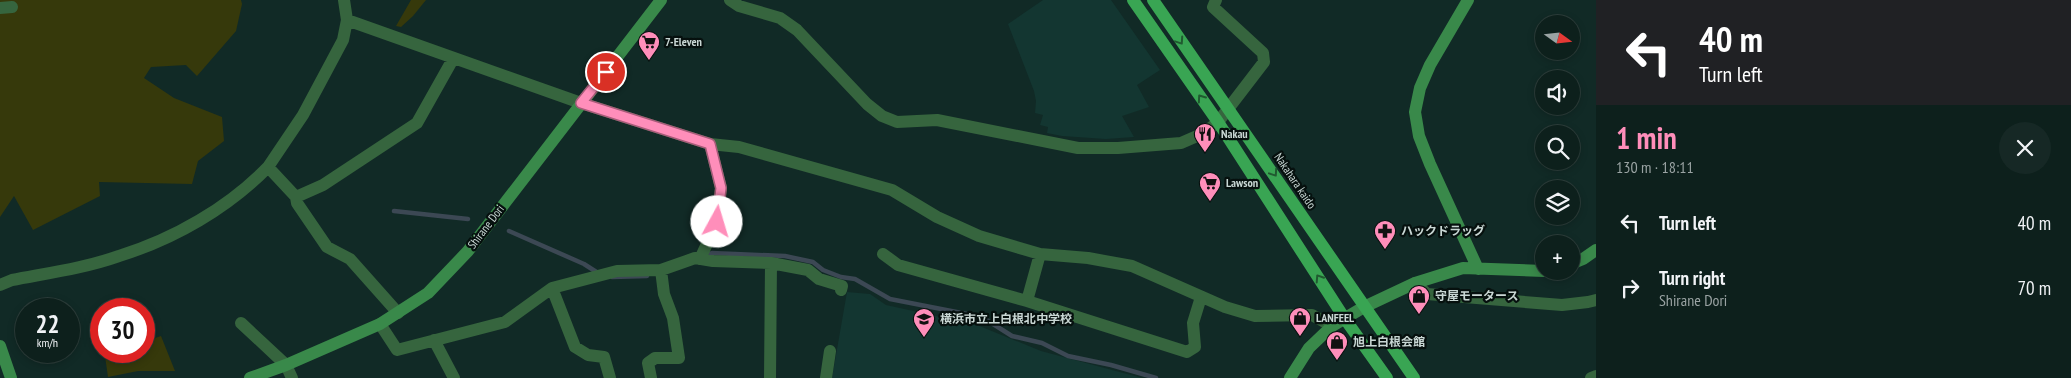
<!DOCTYPE html>
<meta charset="utf-8">
<style>
body{margin:0;font-family:"PT Sans Narrow","Noto Sans JP",sans-serif;background:#162825;color:#f1f3f6;height:100vh;display:flex;flex-direction:column;font-size:19px;white-space:nowrap}
*{box-sizing:border-box;margin:0}
p{font-size:16px;color:#9aa3a3}
.icon{flex:none;width:28px;height:28px;fill:none;stroke:currentColor;stroke-width:2;stroke-linecap:round;stroke-linejoin:round}
.map{position:relative;flex:1;overflow:hidden}
.panel{display:flex;flex-direction:column;background:#0d201c;width:475px}
.panel>*{flex:none}
.top-card{background:#202124;color:#fff;overflow:hidden}
.needle{width:32px;rotate:105deg}
.tools{position:absolute;left:1535px;top:15px;display:grid;gap:10px}
.tools a{display:grid;place-items:center;width:45px;height:45px;border-radius:50%;background:#0d201c;box-shadow:0 2px 8px #0003,0 0 0 1px #2d3e3b;font-size:25px}
.speed{position:absolute;left:15px;top:298px;display:flex;gap:10px;font-size:25px;font-weight:700;text-align:center}
.speed>*{display:grid;place-content:center;width:65px;height:65px;border-radius:50%;background:#0d201c;box-shadow:0 2px 8px #0003,0 0 0 1px #2d3e3b;line-height:1}
.speed small{font-size:12px;font-weight:400}
.speed .limit{border:8px solid #d22;background:#fff;color:#111}
.pin{position:absolute;display:grid;place-items:center;width:42px;height:42px;color:#fff;margin:-21px;border:2px solid #fff;border-radius:50%;box-shadow:0 1px 5px #0007}
.me{position:absolute;width:55px;margin:-28px;rotate:6deg;stroke-linejoin:round;filter:drop-shadow(0 0 4px #0008)}
.turn{display:flex;align-items:center;gap:18px;height:105px;padding:0 20px;font-size:22px}
.turn .icon{width:65px;height:65px;stroke-width:2.5}
.turn b{display:block;font-size:35px;line-height:42px}
.round{display:grid;place-items:center;flex:none;width:52px;height:52px;border-radius:26px;background:#162825}
.headline{display:flex;align-items:center;justify-content:space-between;height:85px;padding:0 20px}
h1{font-size:30px;font-weight:700;line-height:38px;color:#ff8eba}
ul{padding:0;list-style:none}
li{display:flex;align-items:center;gap:15px;height:65px;padding:0 20px}
li div{flex:1}
li b{display:block;font-size:19px}
li em{font-style:normal}
main{display:flex;flex:1;min-height:0}
.map>svg:first-child{display:block}
.built{fill:#133631}
.green{fill:#36390b}
.lines{fill:none;stroke-linecap:round;stroke-linejoin:round}
.stream{stroke:#3c4854;stroke-width:4.5}
.street{stroke:#36653e;stroke-width:12}
.secondary{stroke:#39894a;stroke-width:12}
.primary{stroke:#39a553;stroke-width:12}
.oneway{stroke:#205a30}
.route-casing{stroke:#a65c79;stroke-width:12}
.route{stroke:#ff8eba;stroke-width:9}
.labels{text-anchor:middle;stroke-width:4.5;stroke-linejoin:round;paint-order:stroke}
.poi-label{font-size:12px;font-weight:bold;fill:#c9d7d4;stroke:#06100e;text-anchor:start}
.street-label{font-size:12px;fill:#c9d7d4;stroke:#06100e}
</style>
<main>
<div class="map">
<svg width="1596" height="378" viewBox="0 0 1596 378">
<rect width="100%" height="100%" fill="#112a26"/>
<path class="built" d="M 1043,0 L 1111,0 L 1160,70 L 1137,85 L 1149,107 L 1122,116 L 1134,137 L 1106,139 L 1062,136 L 1047,133 L 1048,127 L 1040,125 L 1043,115 L 1035,113 L 1036,101 L 1034,91 L 1008,24 Z
M 847,292 L 870,294 L 886,305 L 977,325 L 1041,351 L 1142,378 L 832,378 Z"/>
<path class="green" d="M 0,0 L 241,0 L 242,4 L 236,31 L 197,76 L 186,65 L 151,67 L 144,78 L 174,98 L 222,117 L 224,141 L 198,161 L 192,184 L 99,182 L 100,196 L 33,230 L 14,196 L 0,217 Z
M 411,0 L 426,0 L 413,16 L 401,27 L 396,26 Z
M 161,336 L 175,371 L 138,371 L 108,377 L 105,356 L 118,351 L 144,351 L 144,342 Z"/>
<g class="lines">
<path class="stream" d="M 394,211 L 468,219
M 509,231 L 584,264 L 598,273
M 706,256 L 712,253 L 785,256 L 813,262 L 823,270 L 841,277 L 855,279 L 890,299 L 982,317 L 1012,336 L 1042,343 L 1068,356 L 1111,365 L 1156,378
M 612,277 L 647,276"/>
<path class="street" d="M 344,0 L 347,20 L 581,103 L 710,144 L 739,147 L 892,190 L 937,217 L 979,236 L 1040,254 L 1088,258 L 1132,266 L 1225,307 L 1255,316 L 1312,315 L 1332,326
M 730,0 L 739,6 L 780,18 L 797,30 L 867,104 L 882,116 L 897,122 L 937,120 L 1078,148 L 1118,148 L 1181,143 L 1204,133 L 1218,122 L 1264,62 L 1263,53 L 1213,7 L 1216,0
M 0,8 L 12,7
M 347,20 L 343,40 L 303,115 L 268,167 L 296,197 L 323,185 L 417,123 L 453,59
M 296,197 L 297,203 L 327,247 L 350,259 L 398,313
M 883,254 L 898,265 L 1027,301 L 1187,352 L 1195,347 L 1193,323 L 1201,297
M 700,259 L 717,222 L 721,188 L 710,144
M 1415,283 L 1427,294 L 1562,305 L 1588,302 L 1596,300
M 0,285 L 12,280 C 48,273 85,268 119,256 C 174,239 228,208 268,167
M 552,288 L 575,347 L 588,355 L 604,357 L 610,378
M 1027,301 L 1040,254
M 241,323 L 286,365 L 292,378
M 380,324 L 397,350 L 505,322 L 552,288 L 617,271 L 661,270 L 695,258 L 713,261 L 771,263 L 808,270 L 819,279 L 842,286 L 841,290
M 434,340 L 454,378
M 651,378 L 648,363 L 655,358 L 679,358 L 673,318 L 664,294 L 661,270
M 770,378 L 771,263
M 826,378 L 830,351
M 1591,378 L 1596,376"/>
<path class="secondary" d="M 1468,0 L 1430,65 L 1420,88 L 1415,112 L 1419,136 L 1430,164 L 1478,269
M 1571,264 L 1583,259 L 1596,250
M 0,346 L 11,378
M 250,378 L 286,365 L 380,324 L 428,293 L 468,251 L 661,0
M 1290,378 L 1309,348 L 1332,326 L 1364,307 L 1415,283 L 1463,268 L 1544,271"/>
<path class="primary" d="M 1133,0 L 1218,122 L 1345,319 L 1387,378
M 1153,0 L 1414,378"/>
</g>
<defs><path id="oneway-chevron" d="M-2-3.5L2.5 0L-2 3.5" fill="none" stroke-width="1.6" stroke-linecap="round" stroke-linejoin="round" transform="scale(1.25)"/></defs>
<g class="oneway">
<use href="#oneway-chevron" transform="translate(1180 41) rotate(56)"/>
<use href="#oneway-chevron" transform="translate(1201 98) rotate(-125)"/>
<use href="#oneway-chevron" transform="translate(1274 173) rotate(56)"/>
<use href="#oneway-chevron" transform="translate(1319 278) rotate(-123)"/>
</g>
<g class="lines">
<g class="route-casing">
<path id="route" d="M 606,72 L 581,103 L 710,144 L 721,188 L 717,222"/>
</g>
<use href="#route" class="route"/>
</g>
<defs>
<g id="supermarket-pin" transform="scale(1.125)"><path d="M0 17L-7.5 6A9.5 9.5 0 1 1 7.5 6Z" fill="#ff8eba" stroke="#06100e"/><path d="M-6-5.5h2.5l.6 2H6L4.5 2H-2.5L-4.4-4H-6ZM-1.5 3.2a1.3 1.3 0 1 0 .1 0ZM3 3.2a1.3 1.3 0 1 0 .1 0Z" fill="#111"/></g>
<g id="restaurant-pin" transform="scale(1.125)"><path d="M0 17L-7.5 6A9.5 9.5 0 1 1 7.5 6Z" fill="#ff8eba" stroke="#06100e"/><path d="M-5-6h1v4h1v-4h1v4h1v-4h1v5L-1.5 .5V6h-2V.5L-5-1ZM5-6V6H3V1.5H1.5Q1.5-4 5-6Z" fill="#111"/></g>
<g id="pharmacy-pin" transform="scale(1.125)"><path d="M0 17L-7.5 6A9.5 9.5 0 1 1 7.5 6Z" fill="#ff8eba" stroke="#06100e"/><path d="M-2-6h4v4h4v4h-4v4h-4v-4h-4v-4h4Z" fill="#111"/></g>
<g id="shop-pin" transform="scale(1.125)"><path d="M0 17L-7.5 6A9.5 9.5 0 1 1 7.5 6Z" fill="#ff8eba" stroke="#06100e"/><path d="M-5-2.5h2.3a2.7 3.5 0 0 1 5.4 0H5L5.5 6h-11ZM-1.5-2.5h3a1.5 2.3 0 0 0-3 0Z" fill="#111"/></g>
<g id="school-pin" transform="scale(1.125)"><path d="M0 17L-7.5 6A9.5 9.5 0 1 1 7.5 6Z" fill="#ff8eba" stroke="#06100e"/><path d="M0-5L7-2L0 1L-7-2ZM-4 1L0 2.5L4 1V4Q0 6-4 4Z" fill="#111"/></g>
</defs>
<g fill-rule="evenodd">
<use href="#supermarket-pin" x="649" y="42"/>
<use href="#restaurant-pin" x="1205" y="134"/>
<use href="#supermarket-pin" x="1210" y="183"/>
<use href="#pharmacy-pin" x="1385" y="231"/>
<use href="#shop-pin" x="1419" y="296"/>
<use href="#shop-pin" x="1300" y="318"/>
<use href="#school-pin" x="924" y="319"/>
<use href="#shop-pin" x="1337" y="342"/>
</g>
<g class="labels">
<g class="poi-label">
<text x="665" y="46">7-Eleven</text>
<text x="1221" y="138">Nakau</text>
<text x="1226" y="187">Lawson</text>
<text x="1401" y="235">ハックドラッグ</text>
<text x="1435" y="300">守屋モータース</text>
<text x="1316" y="322">LANFEEL</text>
<text x="940" y="323">横浜市立上白根北中学校</text>
<text x="1353" y="346">旭上白根会館</text>
</g>
<g class="street-label">
<text transform="translate(1295 181) rotate(56)" y="4">Nakahara kaido</text>
<text transform="translate(486 227) rotate(-53)" y="4">Shirane Dori</text>
</g>
</g>
</svg>
<div class="tools">
<a><svg class="needle" viewBox="-14 -14 28 28"><path d="M0-13l5 13h-10z" fill="#e53935"/><path d="M0 13l5-13h-10z" fill="#9aa3a3"/></svg></a>
<a><svg class="icon" aria-label="sound" viewBox="0 0 24 24"><path d="M4 9h4l5-4v14l-5-4H4zM17 9q2 3 0 6"/></svg></a>
<a><svg class="icon" aria-label="search" viewBox="0 0 24 24"><circle cx="10" cy="10" r="6"/><path d="M15 15l6 6"/></svg></a>
<a><svg class="icon" aria-label="layers" viewBox="0 0 24 24"><path d="M12 4l9 5-9 5-9-5zM3 14l9 5 9-5"/></svg></a>
<a>+</a>
</div>
<div class="speed"><div>22<small>km/h</small></div><div class="limit">30</div></div>
<div class="pin" style="left:606px;top:72px;background:#d93025"><svg class="icon" aria-label="arrive" viewBox="0 0 24 24"><path d="M6 21V4h12l-3 4 3 4H6"/></svg></div>
<svg class="me" style="left:717px;top:222px" viewBox="-20 -20 40 40"><circle r="19" fill="#fff"/><path d="M0-13L10 11 0 6-10 11z" fill="#ff8eba"/></svg>
</div>
<section class="panel">
<div class="top-card">
<div class="turn"><svg class="icon" aria-label="left" viewBox="0 0 24 24"><path d="M17 20v-9H6M10 6l-5 5 5 5"/></svg><div><b>40 m</b>Turn left</div></div>
</div>
<div class="headline"><div><h1>1 min</h1><p>130 m · 18:11</p></div><a class="round"><svg class="icon" aria-label="close" viewBox="0 0 24 24"><path d="M6 6l12 12M18 6L6 18"/></svg></a></div>
<ul>
<li><svg class="icon" aria-label="left" viewBox="0 0 24 24"><path d="M17 20v-9H6M10 6l-5 5 5 5"/></svg><div><b>Turn left</b></div><em>40 m</em></li>
<li><svg class="icon" aria-label="right" viewBox="0 0 24 24"><path d="M7 20v-9h11M14 6l5 5-5 5"/></svg><div><b>Turn right</b><p>Shirane Dori</p></div><em>70 m</em></li>
</ul>
</section>
</main>
